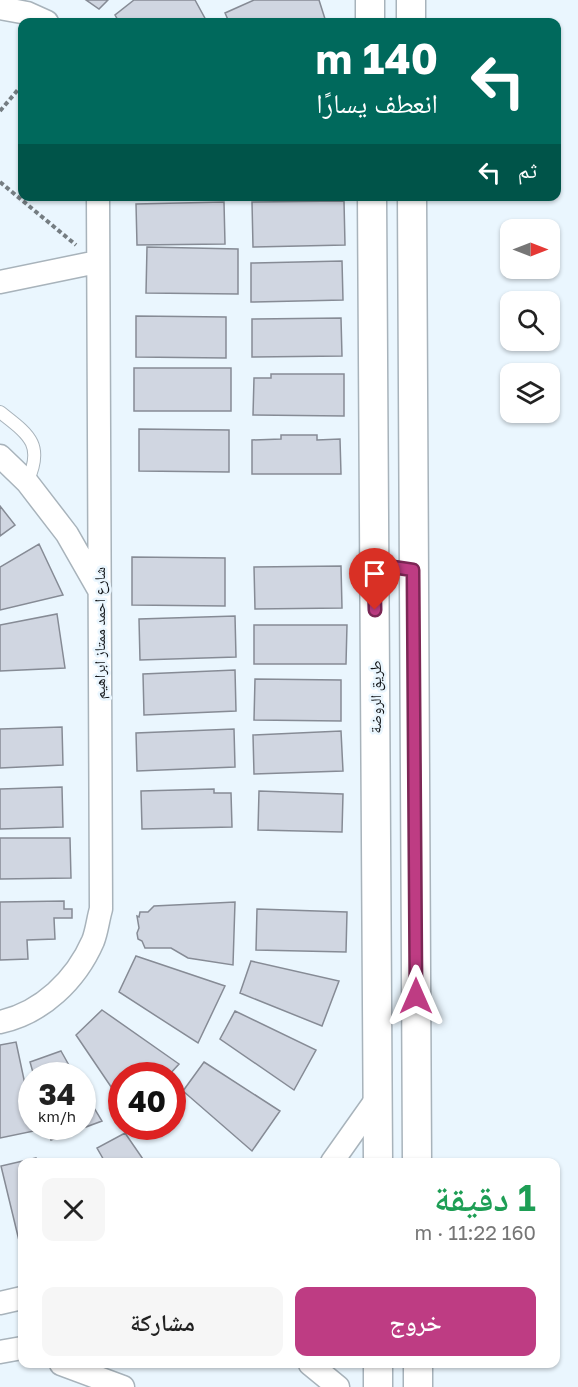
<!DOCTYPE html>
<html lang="ar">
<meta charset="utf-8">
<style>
body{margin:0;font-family:"Golos Text","Noto Naskh Arabic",sans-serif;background:#f6f6f6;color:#222;direction:rtl;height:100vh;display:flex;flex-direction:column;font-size:22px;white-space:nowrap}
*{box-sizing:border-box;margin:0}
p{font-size:20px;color:#767676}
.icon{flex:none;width:33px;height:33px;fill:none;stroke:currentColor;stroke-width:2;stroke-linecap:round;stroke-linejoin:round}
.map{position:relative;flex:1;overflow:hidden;direction:ltr}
.sheet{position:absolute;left:18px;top:1158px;width:542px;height:210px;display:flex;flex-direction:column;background:#fff;border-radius:12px;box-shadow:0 2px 4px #0004;direction:rtl}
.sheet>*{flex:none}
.top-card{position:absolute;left:18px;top:18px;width:543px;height:183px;border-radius:12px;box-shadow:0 2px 4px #0004;direction:rtl;background:#00695c;color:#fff;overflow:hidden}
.needle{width:39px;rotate:90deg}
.buttons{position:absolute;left:500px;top:219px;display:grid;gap:12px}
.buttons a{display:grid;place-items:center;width:60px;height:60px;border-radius:12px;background:#fff;box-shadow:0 2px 4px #0004;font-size:30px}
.speed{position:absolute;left:18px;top:1062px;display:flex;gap:12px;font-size:30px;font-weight:700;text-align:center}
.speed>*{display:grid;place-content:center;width:78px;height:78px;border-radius:50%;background:#fff;box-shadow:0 2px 4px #0004;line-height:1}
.speed small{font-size:15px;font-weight:400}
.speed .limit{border:9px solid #d22;background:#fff;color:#111}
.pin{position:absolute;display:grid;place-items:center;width:51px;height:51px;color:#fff;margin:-62px -26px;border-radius:50% 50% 50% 0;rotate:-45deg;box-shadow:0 0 6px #0007}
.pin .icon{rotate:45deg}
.me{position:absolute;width:66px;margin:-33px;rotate:0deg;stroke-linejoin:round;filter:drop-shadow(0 0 4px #0008)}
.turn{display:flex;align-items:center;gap:21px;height:126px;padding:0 24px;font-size:27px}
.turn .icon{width:78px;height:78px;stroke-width:2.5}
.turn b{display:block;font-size:42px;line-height:51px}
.then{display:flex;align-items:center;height:57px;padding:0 24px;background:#0003;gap:12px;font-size:22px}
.round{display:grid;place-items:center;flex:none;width:63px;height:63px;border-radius:12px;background:#f6f6f6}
.summary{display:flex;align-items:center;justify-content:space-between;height:102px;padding:0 24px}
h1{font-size:36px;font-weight:600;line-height:45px;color:#1e9e55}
.primary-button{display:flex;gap:12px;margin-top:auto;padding:12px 24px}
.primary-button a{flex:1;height:69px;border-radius:12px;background:#be3c83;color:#fff;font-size:24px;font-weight:600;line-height:69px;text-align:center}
.primary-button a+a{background:#f6f6f6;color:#222}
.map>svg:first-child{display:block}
.building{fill:#d0d6e1;stroke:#868b95;stroke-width:1.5}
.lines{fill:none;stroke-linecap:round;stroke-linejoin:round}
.service-casing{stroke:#a8b3bb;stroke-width:14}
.minor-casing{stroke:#a8b3bb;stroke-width:25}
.tertiary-casing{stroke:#a8b3bb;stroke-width:31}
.path{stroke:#757d82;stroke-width:4;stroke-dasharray:4.5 3;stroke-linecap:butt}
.service{stroke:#fff;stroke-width:12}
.minor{stroke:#fff;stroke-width:22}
.tertiary{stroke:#fff;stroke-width:28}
.route-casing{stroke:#7c2755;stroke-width:15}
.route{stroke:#be3c83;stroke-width:10}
.labels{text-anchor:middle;stroke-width:5;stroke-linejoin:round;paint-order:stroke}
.street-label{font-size:15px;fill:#131619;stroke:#eaf6fe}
</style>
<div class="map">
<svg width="578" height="1387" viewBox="0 0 578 1387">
<rect width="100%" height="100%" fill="#eaf6fe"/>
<path class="building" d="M 86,0 L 108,0 L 99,9 Z
M 134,0 L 195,0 L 207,22 L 118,22 L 119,22 L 115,15 Z
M 254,0 L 319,0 L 326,22 L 229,22 L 225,13 Z
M 344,201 L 345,245 L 253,247 L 252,202 Z
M 224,202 L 225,244 L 137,245 L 136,204 Z
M 147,247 L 238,249 L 238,294 L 146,293 Z
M 342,261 L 343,300 L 251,302 L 251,263 Z
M 136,316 L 226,317 L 226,358 L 136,357 Z
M 341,318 L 342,356 L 252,357 L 252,319 Z
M 134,368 L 231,368 L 231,411 L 134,411 Z
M 271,374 L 344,374 L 344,416 L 253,415 L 254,378 L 271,378 Z
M 139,429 L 229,430 L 229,472 L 139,471 Z
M 281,435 L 317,435 L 317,440 L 340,439 L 341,474 L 252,474 L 252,440 L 281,439 Z
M 0,506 L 15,525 L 0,536 Z
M 39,544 L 63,595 L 0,610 L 0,567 Z
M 132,557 L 225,558 L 225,606 L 132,605 Z
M 341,566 L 342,608 L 255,609 L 254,567 Z
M 57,614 L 65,668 L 0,671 L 0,625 Z
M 235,616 L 236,657 L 140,660 L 139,619 Z
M 254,625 L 347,625 L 346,664 L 254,664 Z
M 235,670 L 236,711 L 144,715 L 143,674 Z
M 255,679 L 341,680 L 341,721 L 254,720 Z
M 62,727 L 63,765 L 0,768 L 0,729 Z
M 234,729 L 235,767 L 137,771 L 136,733 Z
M 341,731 L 343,771 L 254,774 L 253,735 Z
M 62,787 L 63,827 L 0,829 L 0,789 Z
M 214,789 L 214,793 L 231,793 L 232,827 L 142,829 L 141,791 Z
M 259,791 L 343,794 L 342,832 L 258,830 Z
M 0,838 L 70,838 L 71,878 L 0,879 Z
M 64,901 L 64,909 L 72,909 L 72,918 L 54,918 L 55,939 L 27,940 L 28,959 L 0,960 L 0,902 Z
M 235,902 L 233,965 L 188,958 L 171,948 L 145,948 L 142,941 L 138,939 L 137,933 L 139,928 L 137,916 L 139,917 L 140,912 L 148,912 L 154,906 Z
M 257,909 L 347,912 L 346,952 L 256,950 Z
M 136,956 L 225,986 L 198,1043 L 119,992 Z
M 251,961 L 339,981 L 322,1026 L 240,993 Z
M 102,1010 L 179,1064 L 168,1076 L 122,1076 L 122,1103 L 76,1035 Z
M 235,1011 L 316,1050 L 294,1090 L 220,1039 Z
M 16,1042 L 32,1117 L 32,1126 L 33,1126 L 34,1131 L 0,1138 L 0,1045 Z
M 61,1051 L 75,1076 L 34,1076 L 30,1062 Z
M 204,1062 L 280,1111 L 252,1151 L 183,1091 Z
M 82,1088 L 102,1121 L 51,1140 L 47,1126 L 82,1126 Z
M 125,1133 L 145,1162 L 105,1162 L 97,1148 Z
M 36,1158 L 37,1162 L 22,1162 L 22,1253 L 1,1166 Z"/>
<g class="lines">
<g class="service-casing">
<path id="service" d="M 0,412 C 28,434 45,444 27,482"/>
</g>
<g class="minor-casing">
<path id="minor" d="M 0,8 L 27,13 L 47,22
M 0,282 L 97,262
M 0,456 L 27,482 L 67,534 L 99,590
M 0,1022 C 42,1013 76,980 93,941 C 97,931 98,919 101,909 L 98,196
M 332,1162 L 378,1097
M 0,1303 L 22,1298
M 0,1352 L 22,1348
M 61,1364 L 123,1387
M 310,1364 L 338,1387"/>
</g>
<g class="tertiary-casing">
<path id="tertiary" d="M 370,0 L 370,22
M 411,0 L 411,22
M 372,196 L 378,1162
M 412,196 L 417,1162
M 378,1364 L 378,1387
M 418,1364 L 418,1387"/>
</g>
<path class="path" d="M 0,111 L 22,85
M 0,182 L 76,245"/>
<use href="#service" class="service"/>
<use href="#minor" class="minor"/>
<use href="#tertiary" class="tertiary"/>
</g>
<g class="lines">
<g class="route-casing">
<path id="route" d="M 375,610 L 374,573 L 393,567 L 413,570 L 416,996"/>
</g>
<use href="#route" class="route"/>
</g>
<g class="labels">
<g class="street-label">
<text transform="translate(100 633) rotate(-90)" y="5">شارع احمد ممتاز ابراهيم</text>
<text transform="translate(376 697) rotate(-90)" y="5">طريق الروضة</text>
</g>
</g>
</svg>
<div class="buttons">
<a><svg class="needle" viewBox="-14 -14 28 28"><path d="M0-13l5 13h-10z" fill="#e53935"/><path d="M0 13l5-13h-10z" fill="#767676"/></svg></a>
<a><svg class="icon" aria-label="search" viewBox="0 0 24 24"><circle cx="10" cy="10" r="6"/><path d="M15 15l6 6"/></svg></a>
<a><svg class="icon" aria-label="layers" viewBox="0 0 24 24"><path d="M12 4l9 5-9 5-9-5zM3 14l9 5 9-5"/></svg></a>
</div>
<div class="speed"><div>34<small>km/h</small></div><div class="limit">40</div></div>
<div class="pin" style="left:375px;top:610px;background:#d93025"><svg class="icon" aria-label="arrive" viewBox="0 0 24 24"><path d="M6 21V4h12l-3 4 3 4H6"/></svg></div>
<svg class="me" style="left:416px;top:996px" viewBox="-20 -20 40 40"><path d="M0-17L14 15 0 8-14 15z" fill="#be3c83" stroke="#fff" stroke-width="4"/></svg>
<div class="top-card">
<div class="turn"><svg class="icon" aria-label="left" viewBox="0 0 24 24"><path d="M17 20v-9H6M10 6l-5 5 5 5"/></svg><div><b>140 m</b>انعطف يسارًا</div></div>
<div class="then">ثم<svg class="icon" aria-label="left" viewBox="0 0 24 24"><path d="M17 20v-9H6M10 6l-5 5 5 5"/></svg></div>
</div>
<section class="sheet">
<div class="summary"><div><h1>1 دقيقة</h1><p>160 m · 11:22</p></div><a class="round"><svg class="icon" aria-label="close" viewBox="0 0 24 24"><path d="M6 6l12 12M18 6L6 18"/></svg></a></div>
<div class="primary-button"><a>خروج</a><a>مشاركة</a></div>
</section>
</div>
